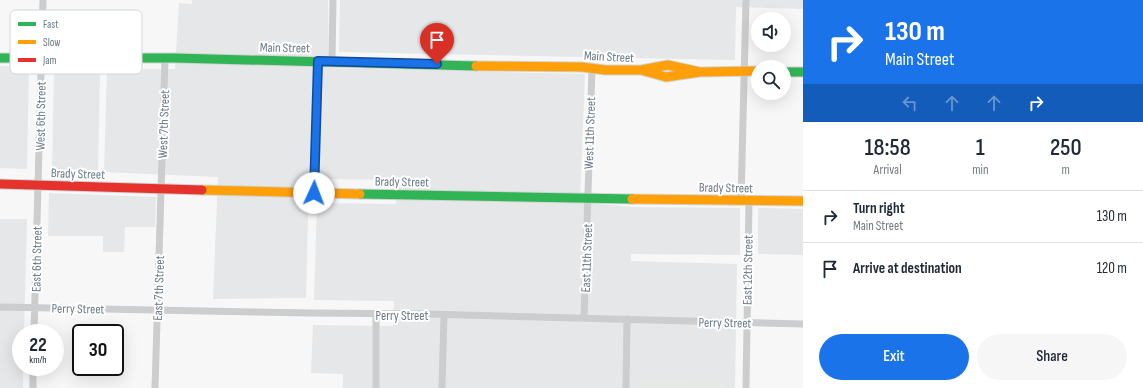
<!DOCTYPE html>
<style>
body{margin:0;font-family:"Sofia Sans Condensed",sans-serif;background:#f6f6f7;color:#1f2937;height:100vh;display:flex;flex-direction:column;font-size:15px;white-space:nowrap}
*{box-sizing:border-box;margin:0}
p{font-size:13px;color:#747a83}
.icon{flex:none;width:22px;height:22px;fill:none;stroke:currentColor;stroke-width:2;stroke-linecap:round;stroke-linejoin:round}
.map{position:relative;flex:1;overflow:hidden}
.drawer{display:flex;flex-direction:column;background:#fff;width:340px}
.drawer>*{flex:none}
.guide{background:#1a73e8;color:#fff;overflow:hidden}
.buttons{position:absolute;left:751px;top:12px;display:grid;gap:8px}
.buttons a{display:grid;place-items:center;width:40px;height:40px;border-radius:50%;background:#fff;box-shadow:0 4px 16px #0002;font-size:20px}
.speed{position:absolute;left:12px;top:324px;display:flex;gap:8px;font-size:20px;font-weight:700;text-align:center}
.speed>*{display:grid;place-content:center;width:52px;height:52px;border-radius:50%;background:#fff;box-shadow:0 4px 16px #0002;line-height:1}
.speed small{font-size:10px;font-weight:400}
.speed .limit{border:2px solid #111;border-radius:6px;background:#fff;color:#111}
.pin{position:absolute;display:grid;place-items:center;width:34px;height:34px;color:#fff;margin:-41px -17px;border-radius:50% 50% 50% 0;rotate:-45deg;box-shadow:0 0 4px #0007}
.pin .icon{rotate:45deg}
.me{position:absolute;width:44px;margin:-22px;rotate:2deg;stroke-linejoin:round;filter:drop-shadow(0 0 3px #0008)}
.turn{display:flex;align-items:center;gap:14px;height:84px;padding:0 16px;font-size:18px}
.turn .icon{width:52px;height:52px;stroke-width:2.5}
.turn b{display:block;font-size:28px;line-height:34px}
.lanes{display:flex;align-items:center;height:38px;padding:0 16px;background:#0003;justify-content:center;gap:20px;direction:ltr}
.lanes .off{opacity:.35}
.eta{display:flex;justify-content:space-evenly;align-items:center;height:68px;text-align:center}
.eta b{font-size:24px;font-weight:600;line-height:28px}
.primary-button{display:flex;gap:8px;margin-top:auto;padding:8px 16px}
.primary-button a{flex:1;height:46px;border-radius:24px;background:#1a73e8;color:#fff;font-size:16px;font-weight:600;line-height:46px;text-align:center}
.primary-button a+a{background:#f6f6f7;color:#1f2937}
ul{padding:0;list-style:none}
li{display:flex;align-items:center;gap:12px;height:52px;padding:0 16px;border-top:1px solid #e0e1e3}
li div{flex:1}
li b{display:block;font-size:15px}
li em{font-style:normal}
main{display:flex;flex:1;min-height:0}
.map>svg:first-child{display:block}
.built{fill:#e6e7e8}
.green{fill:#e6e9e4}
.lines{fill:none;stroke-linecap:round;stroke-linejoin:round}
.fast-casing{stroke:#d3d4d5;stroke-width:11}
.slow-casing{stroke:#d3d4d5;stroke-width:11}
.jam-casing{stroke:#d3d4d5;stroke-width:11}
.street{stroke:#cccdce;stroke-width:7}
.fast{stroke:#30b455;stroke-width:9}
.slow{stroke:#ff9f0a;stroke-width:9}
.jam{stroke:#e5322d;stroke-width:9}
.route-casing{stroke:#114b97;stroke-width:10}
.route{stroke:#1a73e8;stroke-width:7}
.labels{text-anchor:middle;stroke-width:4;stroke-linejoin:round;paint-order:stroke}
.street-label{font-size:13px;fill:#677987;stroke:#fff}
.key{fill:#fff;stroke:#d1d7db;stroke-width:1}
.key-label{font-size:11px;fill:#677987}
</style>
<main>
<div class="map">
<svg width="803" height="388" viewBox="0 0 803 388">
<rect width="100%" height="100%" fill="#f7f7f7"/>
<path class="built" d="M 192,0 L 328,0 L 329,68 L 585,74 L 580,202 L 632,207 L 740,208 L 740,255 L 631,254 L 631,261 L 737,264 L 735,388 L 343,388 L 343,374 L 311,373 L 313,325 L 393,326 L 394,301 L 314,300 L 317,203 L 396,204 L 397,180 L 324,179 L 309,176 L 306,298 L 213,299 L 218,177 L 104,172 L 107,69 L 175,69 L 179,3 L 192,4 Z
M 340,0 L 803,0 L 803,9 L 736,7 L 735,60 L 339,52 Z
M 0,66 L 29,67 L 27,169 L 0,168 Z
M 54,71 L 100,72 L 98,172 L 52,171 Z
M 49,193 L 156,197 L 155,227 L 125,227 L 124,252 L 103,252 L 103,236 L 48,236 Z
M 758,208 L 803,209 L 803,255 L 758,254 Z
M 0,219 L 27,219 L 24,333 L 21,333 L 21,367 L 23,367 L 23,388 L 0,388 Z"/>
<path class="green" d="M 641,380 L 726,382 L 726,388 L 641,388 Z"/>
<g class="lines">
<g class="fast-casing">
<path id="fast" d="M 0,58 L 175,58 L 476,66
M 784,72 L 803,72
M 360,194 L 632,199"/>
</g>
<g class="slow-casing">
<path id="slow" d="M 476,66 L 582,67 L 605,70 L 641,70
M 700,72 L 668,65 L 641,70 L 666,77 L 700,72 L 758,71
M 202,190 L 360,194
M 632,199 L 803,201"/>
</g>
<g class="jam-casing">
<path id="jam" d="M 0,184 L 202,190"/>
</g>
<path class="street" d="M 332,62 L 333,0
M 314,193 L 318,61
M 741,201 L 746,0
M 0,307 L 311,313 L 427,314 L 803,324
M 584,318 L 592,68
M 34,333 L 43,0
M 33,388 L 33,367
M 155,388 L 165,59
M 376,388 L 376,314
M 442,388 L 444,315
M 626,388 L 627,319
M 746,388 L 749,201"/>
<use href="#fast" class="fast"/>
<use href="#slow" class="slow"/>
<use href="#jam" class="jam"/>
</g>
<g class="lines">
<g class="route-casing">
<path id="route" d="M 314,193 L 318,61 L 437,64"/>
</g>
<use href="#route" class="route"/>
</g>
<g class="labels">
<g class="street-label">
<text transform="translate(285 47) rotate(1)" y="5">Main Street</text>
<text transform="translate(609 56) rotate(3)" y="5">Main Street</text>
<text transform="translate(40 116) rotate(-89)" y="5">West 6th Street</text>
<text transform="translate(163 124) rotate(-88)" y="5">West 7th Street</text>
<text transform="translate(589 133) rotate(-88)" y="5">West 11th Street</text>
<text transform="translate(78 173) rotate(2)" y="5">Brady Street</text>
<text transform="translate(402 181) rotate(1)" y="5">Brady Street</text>
<text transform="translate(726 187) rotate(1)" y="5">Brady Street</text>
<text transform="translate(586 258) rotate(-88)" y="5">East 11th Street</text>
<text transform="translate(36 259) rotate(-89)" y="5">East 6th Street</text>
<text transform="translate(747 270) rotate(-89)" y="5">East 12th Street</text>
<text transform="translate(158 288) rotate(-88)" y="5">East 7th Street</text>
<text transform="translate(78 308) rotate(1)" y="5">Perry Street</text>
<text x="402" y="320">Perry Street</text>
<text transform="translate(725 322) rotate(1)" y="5">Perry Street</text>
</g>
</g>
<rect x="10" y="10" width="132" height="64" rx="6" class="key"/>
<rect x="18" y="22" width="18" height="4" fill="#30b455"/>
<rect x="18" y="40" width="18" height="4" fill="#ff9f0a"/>
<rect x="18" y="58" width="18" height="4" fill="#e5322d"/>
<g class="key-label">
<text x="43" y="28">Fast</text>
<text x="43" y="46">Slow</text>
<text x="43" y="64">Jam</text>
</g>
</svg>
<div class="buttons">
<a><svg class="icon" aria-label="sound" viewBox="0 0 24 24"><path d="M4 9h4l5-4v14l-5-4H4zM17 9q2 3 0 6"/></svg></a>
<a><svg class="icon" aria-label="search" viewBox="0 0 24 24"><circle cx="10" cy="10" r="6"/><path d="M15 15l6 6"/></svg></a>
</div>
<div class="speed"><div>22<small>km/h</small></div><div class="limit">30</div></div>
<div class="pin" style="left:437px;top:64px;background:#d93025"><svg class="icon" aria-label="arrive" viewBox="0 0 24 24"><path d="M6 21V4h12l-3 4 3 4H6"/></svg></div>
<svg class="me" style="left:314px;top:193px" viewBox="-20 -20 40 40"><circle r="19" fill="#fff"/><path d="M0-13L10 11 0 6-10 11z" fill="#1a73e8"/></svg>
</div>
<section class="drawer">
<div class="guide">
<div class="turn"><svg class="icon" aria-label="right" viewBox="0 0 24 24"><path d="M7 20v-9h11M14 6l5 5-5 5"/></svg><div><b>130 m</b>Main Street</div></div>
<div class="lanes"><svg class="icon off" aria-label="left" viewBox="0 0 24 24"><path d="M17 20v-9H6M10 6l-5 5 5 5"/></svg><svg class="icon off" aria-label="ahead" viewBox="0 0 24 24"><path d="M12 20V5M6 11l6-6 6 6"/></svg><svg class="icon off" aria-label="ahead" viewBox="0 0 24 24"><path d="M12 20V5M6 11l6-6 6 6"/></svg><svg class="icon" aria-label="right" viewBox="0 0 24 24"><path d="M7 20v-9h11M14 6l5 5-5 5"/></svg></div>
</div>
<div class="eta">
<div><b>18:58</b><p>Arrival</p></div>
<div><b>1</b><p>min</p></div>
<div><b>250</b><p>m</p></div>
</div>
<ul>
<li><svg class="icon" aria-label="right" viewBox="0 0 24 24"><path d="M7 20v-9h11M14 6l5 5-5 5"/></svg><div><b>Turn right</b><p>Main Street</p></div><em>130 m</em></li>
<li><svg class="icon" aria-label="arrive" viewBox="0 0 24 24"><path d="M6 21V4h12l-3 4 3 4H6"/></svg><div><b>Arrive at destination</b></div><em>120 m</em></li>
</ul>
<div class="primary-button"><a>Exit</a><a>Share</a></div>
</section>
</main>
